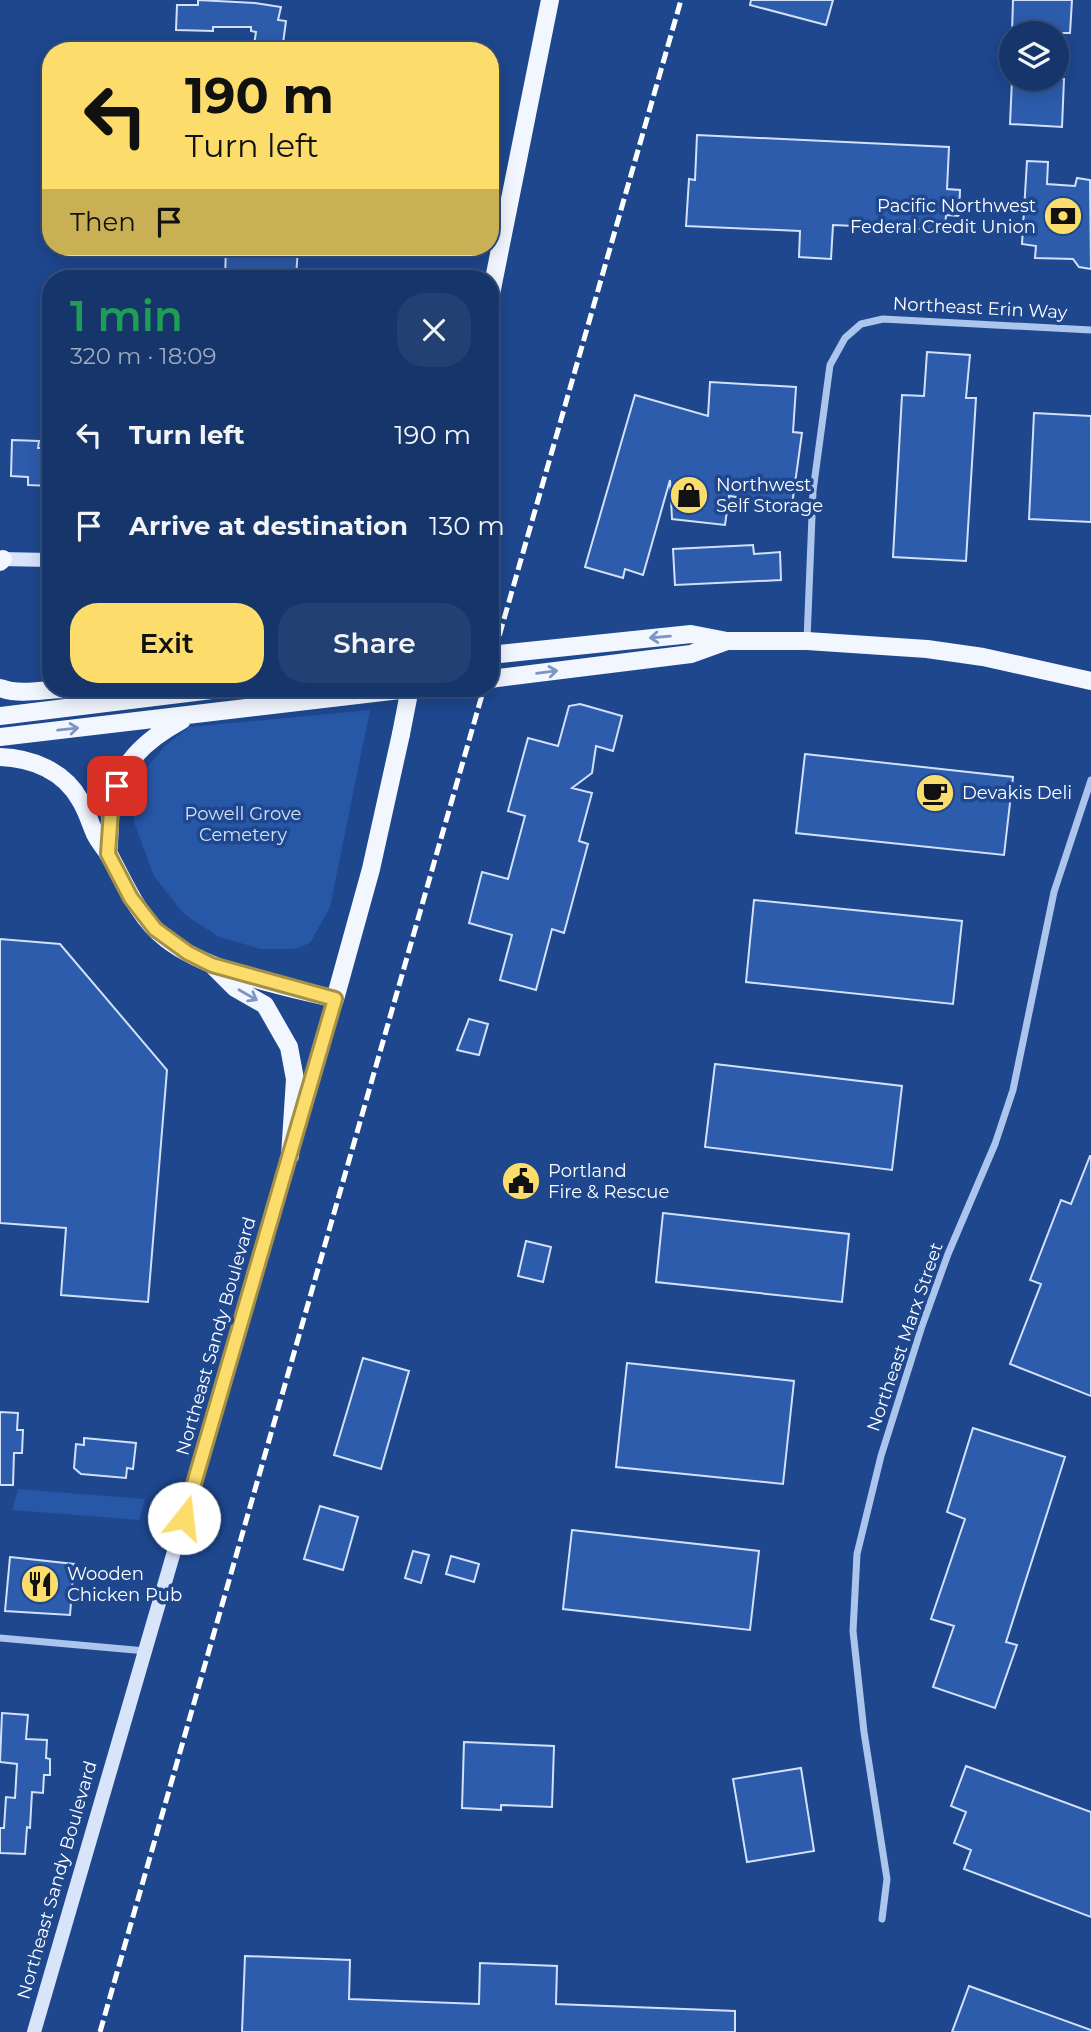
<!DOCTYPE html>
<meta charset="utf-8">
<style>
body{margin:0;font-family:Montserrat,sans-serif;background:#234072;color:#f1f3f6;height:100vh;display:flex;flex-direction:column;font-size:26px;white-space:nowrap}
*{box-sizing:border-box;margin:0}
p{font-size:23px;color:#9eabc1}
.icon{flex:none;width:38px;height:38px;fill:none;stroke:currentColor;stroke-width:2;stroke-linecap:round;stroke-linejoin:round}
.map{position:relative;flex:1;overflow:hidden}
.sheet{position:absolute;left:42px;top:270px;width:457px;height:427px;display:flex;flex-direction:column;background:#16356a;border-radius:28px;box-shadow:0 4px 18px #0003,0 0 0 2px #35507e}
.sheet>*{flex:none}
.hud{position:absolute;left:42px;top:42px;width:457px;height:214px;border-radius:28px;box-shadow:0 4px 18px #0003,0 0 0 2px #35507e;background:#fcdd6b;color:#111;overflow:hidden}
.fabs{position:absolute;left:999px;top:21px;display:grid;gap:14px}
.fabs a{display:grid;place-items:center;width:70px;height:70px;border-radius:50%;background:#16356a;box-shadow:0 4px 18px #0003,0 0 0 2px #35507e;font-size:35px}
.pin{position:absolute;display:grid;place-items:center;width:60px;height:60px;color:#fff;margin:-30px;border-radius:14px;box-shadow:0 4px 10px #0006}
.me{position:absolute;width:77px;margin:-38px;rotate:16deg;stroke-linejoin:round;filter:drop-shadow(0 0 5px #0008)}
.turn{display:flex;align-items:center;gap:24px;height:147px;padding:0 28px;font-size:32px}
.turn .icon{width:91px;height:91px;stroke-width:2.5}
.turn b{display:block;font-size:49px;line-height:60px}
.then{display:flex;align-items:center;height:66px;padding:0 28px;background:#0003;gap:14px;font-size:26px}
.round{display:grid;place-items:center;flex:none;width:74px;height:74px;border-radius:28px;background:#234072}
.head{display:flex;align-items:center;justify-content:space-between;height:119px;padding:0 28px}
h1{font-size:42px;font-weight:600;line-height:52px;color:#1e9e55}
.primary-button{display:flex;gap:14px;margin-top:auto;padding:14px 28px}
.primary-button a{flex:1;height:80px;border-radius:28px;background:#fcdd6b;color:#111;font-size:28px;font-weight:600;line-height:80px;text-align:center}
.primary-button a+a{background:#234072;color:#f1f3f6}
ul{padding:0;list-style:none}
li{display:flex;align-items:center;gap:21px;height:91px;padding:0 28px}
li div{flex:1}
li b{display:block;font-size:26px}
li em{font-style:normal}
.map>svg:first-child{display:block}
.green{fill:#2757a7}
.building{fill:#2d5cac;stroke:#d2e1f9;stroke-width:2}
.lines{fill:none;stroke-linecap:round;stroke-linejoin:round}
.street{stroke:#acc5ed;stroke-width:7}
.secondary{stroke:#d8e4fa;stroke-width:14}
.primary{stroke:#f2f6ff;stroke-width:18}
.rail{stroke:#fff;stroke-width:5;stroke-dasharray:12 5;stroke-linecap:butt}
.primary-bridge{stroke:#f2f6ff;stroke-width:18}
.oneway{stroke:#7d96c1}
.route-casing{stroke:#a49046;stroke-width:18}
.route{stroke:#fcdd6b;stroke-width:12}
.labels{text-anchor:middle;stroke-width:7;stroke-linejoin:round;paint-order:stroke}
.poi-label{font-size:18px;fill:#fff;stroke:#1e478e;text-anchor:start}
.street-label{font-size:18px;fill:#fff;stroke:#1e478e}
.park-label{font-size:18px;fill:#d2e1f9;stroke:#1e478e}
</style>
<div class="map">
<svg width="1091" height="2032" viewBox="0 0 1091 2032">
<rect width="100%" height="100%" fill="#1e478e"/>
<path class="green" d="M 370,710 L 330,907 L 310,943 L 294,949 L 261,949 L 219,937 L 184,914 L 154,876 L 134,822 L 134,801 L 149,765 L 164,747 L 189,727 Z
M 18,1489 L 145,1499 L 139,1520 L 12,1510 Z
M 54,1871 L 57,1872 L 39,1933 L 36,1932 Z"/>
<path class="building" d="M 198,0 L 255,3 L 281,7 L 278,20 L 286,21 L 282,51 L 253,51 L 256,32 L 251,31 L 251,27 L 213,27 L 213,31 L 176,30 L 177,5 L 198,5 Z
M 751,0 L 833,0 L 826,25 L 750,5 Z
M 1013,0 L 1072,0 L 1070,33 L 1012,33 Z
M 1012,79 L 1064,79 L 1062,127 L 1010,124 Z
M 697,135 L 949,147 L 947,189 L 960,190 L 959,216 L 946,215 L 945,230 L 833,225 L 831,259 L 799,257 L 800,231 L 686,226 L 689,179 L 695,180 Z
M 1027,161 L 1048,162 L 1047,184 L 1075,186 L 1077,178 L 1090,180 L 1091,269 L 1079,267 L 1073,259 L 1035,258 L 1036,246 L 1022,244 Z
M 226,247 L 298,247 L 296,278 L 225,278 Z
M 927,352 L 970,355 L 966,398 L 976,398 L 966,561 L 893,557 L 902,395 L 924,396 Z
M 710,382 L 796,387 L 793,432 L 802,433 L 792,505 L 729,496 L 725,525 L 672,519 L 670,480 L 643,575 L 625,569 L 623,578 L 585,567 L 635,395 L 708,416 Z
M 1034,413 L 1091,416 L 1091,522 L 1029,519 Z
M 12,440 L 39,441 L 38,448 L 51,448 L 51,486 L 28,485 L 28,477 L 11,476 Z
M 753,545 L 754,554 L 780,552 L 781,580 L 675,585 L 673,549 Z
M 580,704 L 622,716 L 613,751 L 596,746 L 592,773 L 572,788 L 592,793 L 579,841 L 588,844 L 564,933 L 552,929 L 536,990 L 500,980 L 512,935 L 469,923 L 482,872 L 508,879 L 525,816 L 508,811 L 528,738 L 558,746 L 569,706 Z
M 805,754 L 1013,777 L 1004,855 L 796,833 Z
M 754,900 L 962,921 L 953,1004 L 746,982 Z
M 0,939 L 60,944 L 167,1070 L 148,1302 L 61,1295 L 66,1228 L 0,1223 Z
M 469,1019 L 488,1024 L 479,1055 L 457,1050 Z
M 715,1064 L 902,1086 L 892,1170 L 705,1147 Z
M 1090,1156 L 1091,1156 L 1091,1396 L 1010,1364 L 1041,1284 L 1030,1280 L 1061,1200 L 1071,1204 Z
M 663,1213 L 849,1234 L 842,1302 L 656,1282 Z
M 526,1241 L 551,1247 L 543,1282 L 518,1276 Z
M 363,1358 L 409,1371 L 381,1469 L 334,1455 Z
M 627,1363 L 794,1381 L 783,1484 L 616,1467 Z
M 0,1412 L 18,1413 L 17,1430 L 23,1430 L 22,1453 L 14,1453 L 13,1485 L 0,1485 Z
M 973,1428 L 1065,1457 L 1006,1642 L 1017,1645 L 995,1708 L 933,1687 L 954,1626 L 931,1619 L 965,1519 L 947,1512 Z
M 84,1438 L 136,1443 L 133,1469 L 127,1468 L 126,1478 L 81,1474 L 74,1468 L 76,1444 L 84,1445 Z
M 320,1506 L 358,1517 L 343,1570 L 304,1559 Z
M 572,1530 L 759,1551 L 750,1630 L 563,1609 Z
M 413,1551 L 429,1555 L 421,1583 L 405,1578 Z
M 451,1556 L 479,1564 L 474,1582 L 446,1574 Z
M 10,1557 L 74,1564 L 70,1615 L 5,1611 Z
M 2,1713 L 28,1715 L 26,1739 L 47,1740 L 46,1758 L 50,1759 L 50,1775 L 44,1775 L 43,1793 L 32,1792 L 30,1828 L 27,1827 L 25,1854 L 0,1853 L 0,1828 L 4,1828 L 6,1797 L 15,1798 L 17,1764 L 0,1762 Z
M 464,1742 L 554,1746 L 552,1807 L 501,1805 L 501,1810 L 462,1808 Z
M 966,1766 L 1091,1812 L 1091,1917 L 964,1869 L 971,1850 L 954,1843 L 966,1812 L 951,1806 Z
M 801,1768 L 814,1851 L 747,1862 L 733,1779 Z
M 245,1956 L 350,1960 L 349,1999 L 479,2004 L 480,1963 L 557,1966 L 556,2004 L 735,2011 L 735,2032 L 242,2032 Z
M 969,1986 L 1091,2030 L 1091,2032 L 952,2032 Z"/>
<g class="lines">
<path class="street" d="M 490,206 L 507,207
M 807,640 L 813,491 L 830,365 L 845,338 L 861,324 L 883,319 L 1091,330
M 0,1638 L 146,1651
M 882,1919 L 887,1879 L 864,1732 L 853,1631 L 857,1554 L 881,1456 L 922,1326 L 948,1254 L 995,1144 L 1013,1090 L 1054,892 L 1091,780"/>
<path class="secondary" d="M 0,559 L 51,560
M 34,2032 L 335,999"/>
<path class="primary" d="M 490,299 L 550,0
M 0,562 L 3,559
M 490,655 L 691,634 L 727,641 L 807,641 L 927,649 L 983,657 L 1091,681
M 490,679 L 691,654 L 727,641
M 0,688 C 22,696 44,689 66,689 C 78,690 92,697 104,700
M 0,716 L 228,688
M 0,737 L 417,688
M 0,757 C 32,758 64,771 80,800 C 87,811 90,823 95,834 C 99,842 105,849 110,856 C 126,886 139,918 166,939 C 208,972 283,986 335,999 L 371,869 L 401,734
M 108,854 C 110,840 109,825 111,810 C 116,766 145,740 182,720
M 214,967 L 235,988 L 265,1005 L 289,1047 L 295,1079 L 290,1156"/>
<path class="rail" d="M 490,668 L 681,0
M 100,2032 L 484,688"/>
<path class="primary-bridge" d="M 401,734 L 410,688"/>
</g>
<defs><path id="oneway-shaft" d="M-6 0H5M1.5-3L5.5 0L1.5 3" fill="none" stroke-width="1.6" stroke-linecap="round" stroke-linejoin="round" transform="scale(1.75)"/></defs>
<g class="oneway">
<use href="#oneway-shaft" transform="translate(660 637) rotate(175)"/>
<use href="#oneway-shaft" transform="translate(547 672) rotate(-7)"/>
<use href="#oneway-shaft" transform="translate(68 729) rotate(-6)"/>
<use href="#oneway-shaft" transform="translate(248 995) rotate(30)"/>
</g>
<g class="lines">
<g class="route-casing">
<path id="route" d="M 117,786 L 111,810 L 108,854 L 131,898 L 155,929 L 188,953 L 212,965 L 335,999 L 184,1518"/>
</g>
<use href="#route" class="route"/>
</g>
<defs>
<g id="bank-disc" transform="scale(2.0125)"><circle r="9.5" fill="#fcdd6b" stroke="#1e478e"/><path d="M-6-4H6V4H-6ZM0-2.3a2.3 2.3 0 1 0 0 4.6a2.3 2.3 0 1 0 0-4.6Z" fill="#111"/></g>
<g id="shop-disc" transform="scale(2.0125)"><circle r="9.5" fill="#fcdd6b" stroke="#1e478e"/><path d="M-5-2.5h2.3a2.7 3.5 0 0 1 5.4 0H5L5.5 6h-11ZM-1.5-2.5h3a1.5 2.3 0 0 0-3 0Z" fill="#111"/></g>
<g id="cafe-disc" transform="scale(2.0125)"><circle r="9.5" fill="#fcdd6b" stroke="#1e478e"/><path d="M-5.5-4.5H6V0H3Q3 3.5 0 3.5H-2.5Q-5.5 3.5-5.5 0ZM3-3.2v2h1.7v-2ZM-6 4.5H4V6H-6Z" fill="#111"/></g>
<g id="civic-disc" transform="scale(2.0125)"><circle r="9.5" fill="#fcdd6b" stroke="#1e478e"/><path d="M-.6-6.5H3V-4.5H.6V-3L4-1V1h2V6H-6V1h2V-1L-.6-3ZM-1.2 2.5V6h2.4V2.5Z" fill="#111"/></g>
<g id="restaurant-disc" transform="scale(2.0125)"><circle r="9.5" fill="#fcdd6b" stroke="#1e478e"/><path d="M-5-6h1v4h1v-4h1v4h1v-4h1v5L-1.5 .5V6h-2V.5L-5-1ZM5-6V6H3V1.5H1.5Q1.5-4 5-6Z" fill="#111"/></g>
</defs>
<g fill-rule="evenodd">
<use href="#bank-disc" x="1063" y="216"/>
<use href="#shop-disc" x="689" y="495"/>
<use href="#cafe-disc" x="935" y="793"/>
<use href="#civic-disc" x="521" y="1181"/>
<use href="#restaurant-disc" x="40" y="1584"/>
</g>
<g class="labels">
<g class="poi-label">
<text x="1036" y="212" text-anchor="end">Pacific Northwest<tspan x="1036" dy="21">Federal Credit Union</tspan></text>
<text x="716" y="491">Northwest<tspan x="716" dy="21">Self Storage</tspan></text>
<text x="962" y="799">Devakis Deli</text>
<text x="548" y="1177">Portland<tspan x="548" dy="21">Fire &amp; Rescue</tspan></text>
<text x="67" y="1580">Wooden<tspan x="67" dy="21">Chicken Pub</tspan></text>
</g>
<g class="street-label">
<text transform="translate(980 308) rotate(3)" y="6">Northeast Erin Way</text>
<text transform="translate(216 1336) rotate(-74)" y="6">Northeast Sandy Boulevard</text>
<text transform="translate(905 1337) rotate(-71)" y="6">Northeast Marx Street</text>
<text transform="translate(57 1880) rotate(-74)" y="6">Northeast Sandy Boulevard</text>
</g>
<g class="park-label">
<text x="243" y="820">Powell Grove<tspan x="243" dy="21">Cemetery</tspan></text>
</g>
</g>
</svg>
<div class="fabs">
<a><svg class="icon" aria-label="layers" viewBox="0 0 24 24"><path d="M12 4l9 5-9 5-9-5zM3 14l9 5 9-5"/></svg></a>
</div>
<div class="pin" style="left:117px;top:786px;background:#d93025"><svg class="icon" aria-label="arrive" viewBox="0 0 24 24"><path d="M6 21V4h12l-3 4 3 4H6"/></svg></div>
<svg class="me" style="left:184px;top:1518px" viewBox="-20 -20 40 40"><circle r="19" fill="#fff"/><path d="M0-13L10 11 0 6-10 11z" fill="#fcdd6b"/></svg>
<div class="hud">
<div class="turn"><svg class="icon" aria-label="left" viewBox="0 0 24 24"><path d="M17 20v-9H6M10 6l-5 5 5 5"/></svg><div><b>190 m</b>Turn left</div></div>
<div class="then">Then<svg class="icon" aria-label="arrive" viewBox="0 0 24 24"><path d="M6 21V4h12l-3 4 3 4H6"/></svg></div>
</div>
<section class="sheet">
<div class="head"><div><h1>1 min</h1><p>320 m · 18:09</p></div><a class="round"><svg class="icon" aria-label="close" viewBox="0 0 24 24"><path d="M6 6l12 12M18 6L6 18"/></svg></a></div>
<ul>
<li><svg class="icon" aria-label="left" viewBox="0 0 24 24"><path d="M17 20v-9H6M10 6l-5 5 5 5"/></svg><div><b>Turn left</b></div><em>190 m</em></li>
<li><svg class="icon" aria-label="arrive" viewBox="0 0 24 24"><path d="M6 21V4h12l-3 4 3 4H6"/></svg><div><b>Arrive at destination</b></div><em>130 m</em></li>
</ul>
<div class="primary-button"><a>Exit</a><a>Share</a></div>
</section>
</div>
